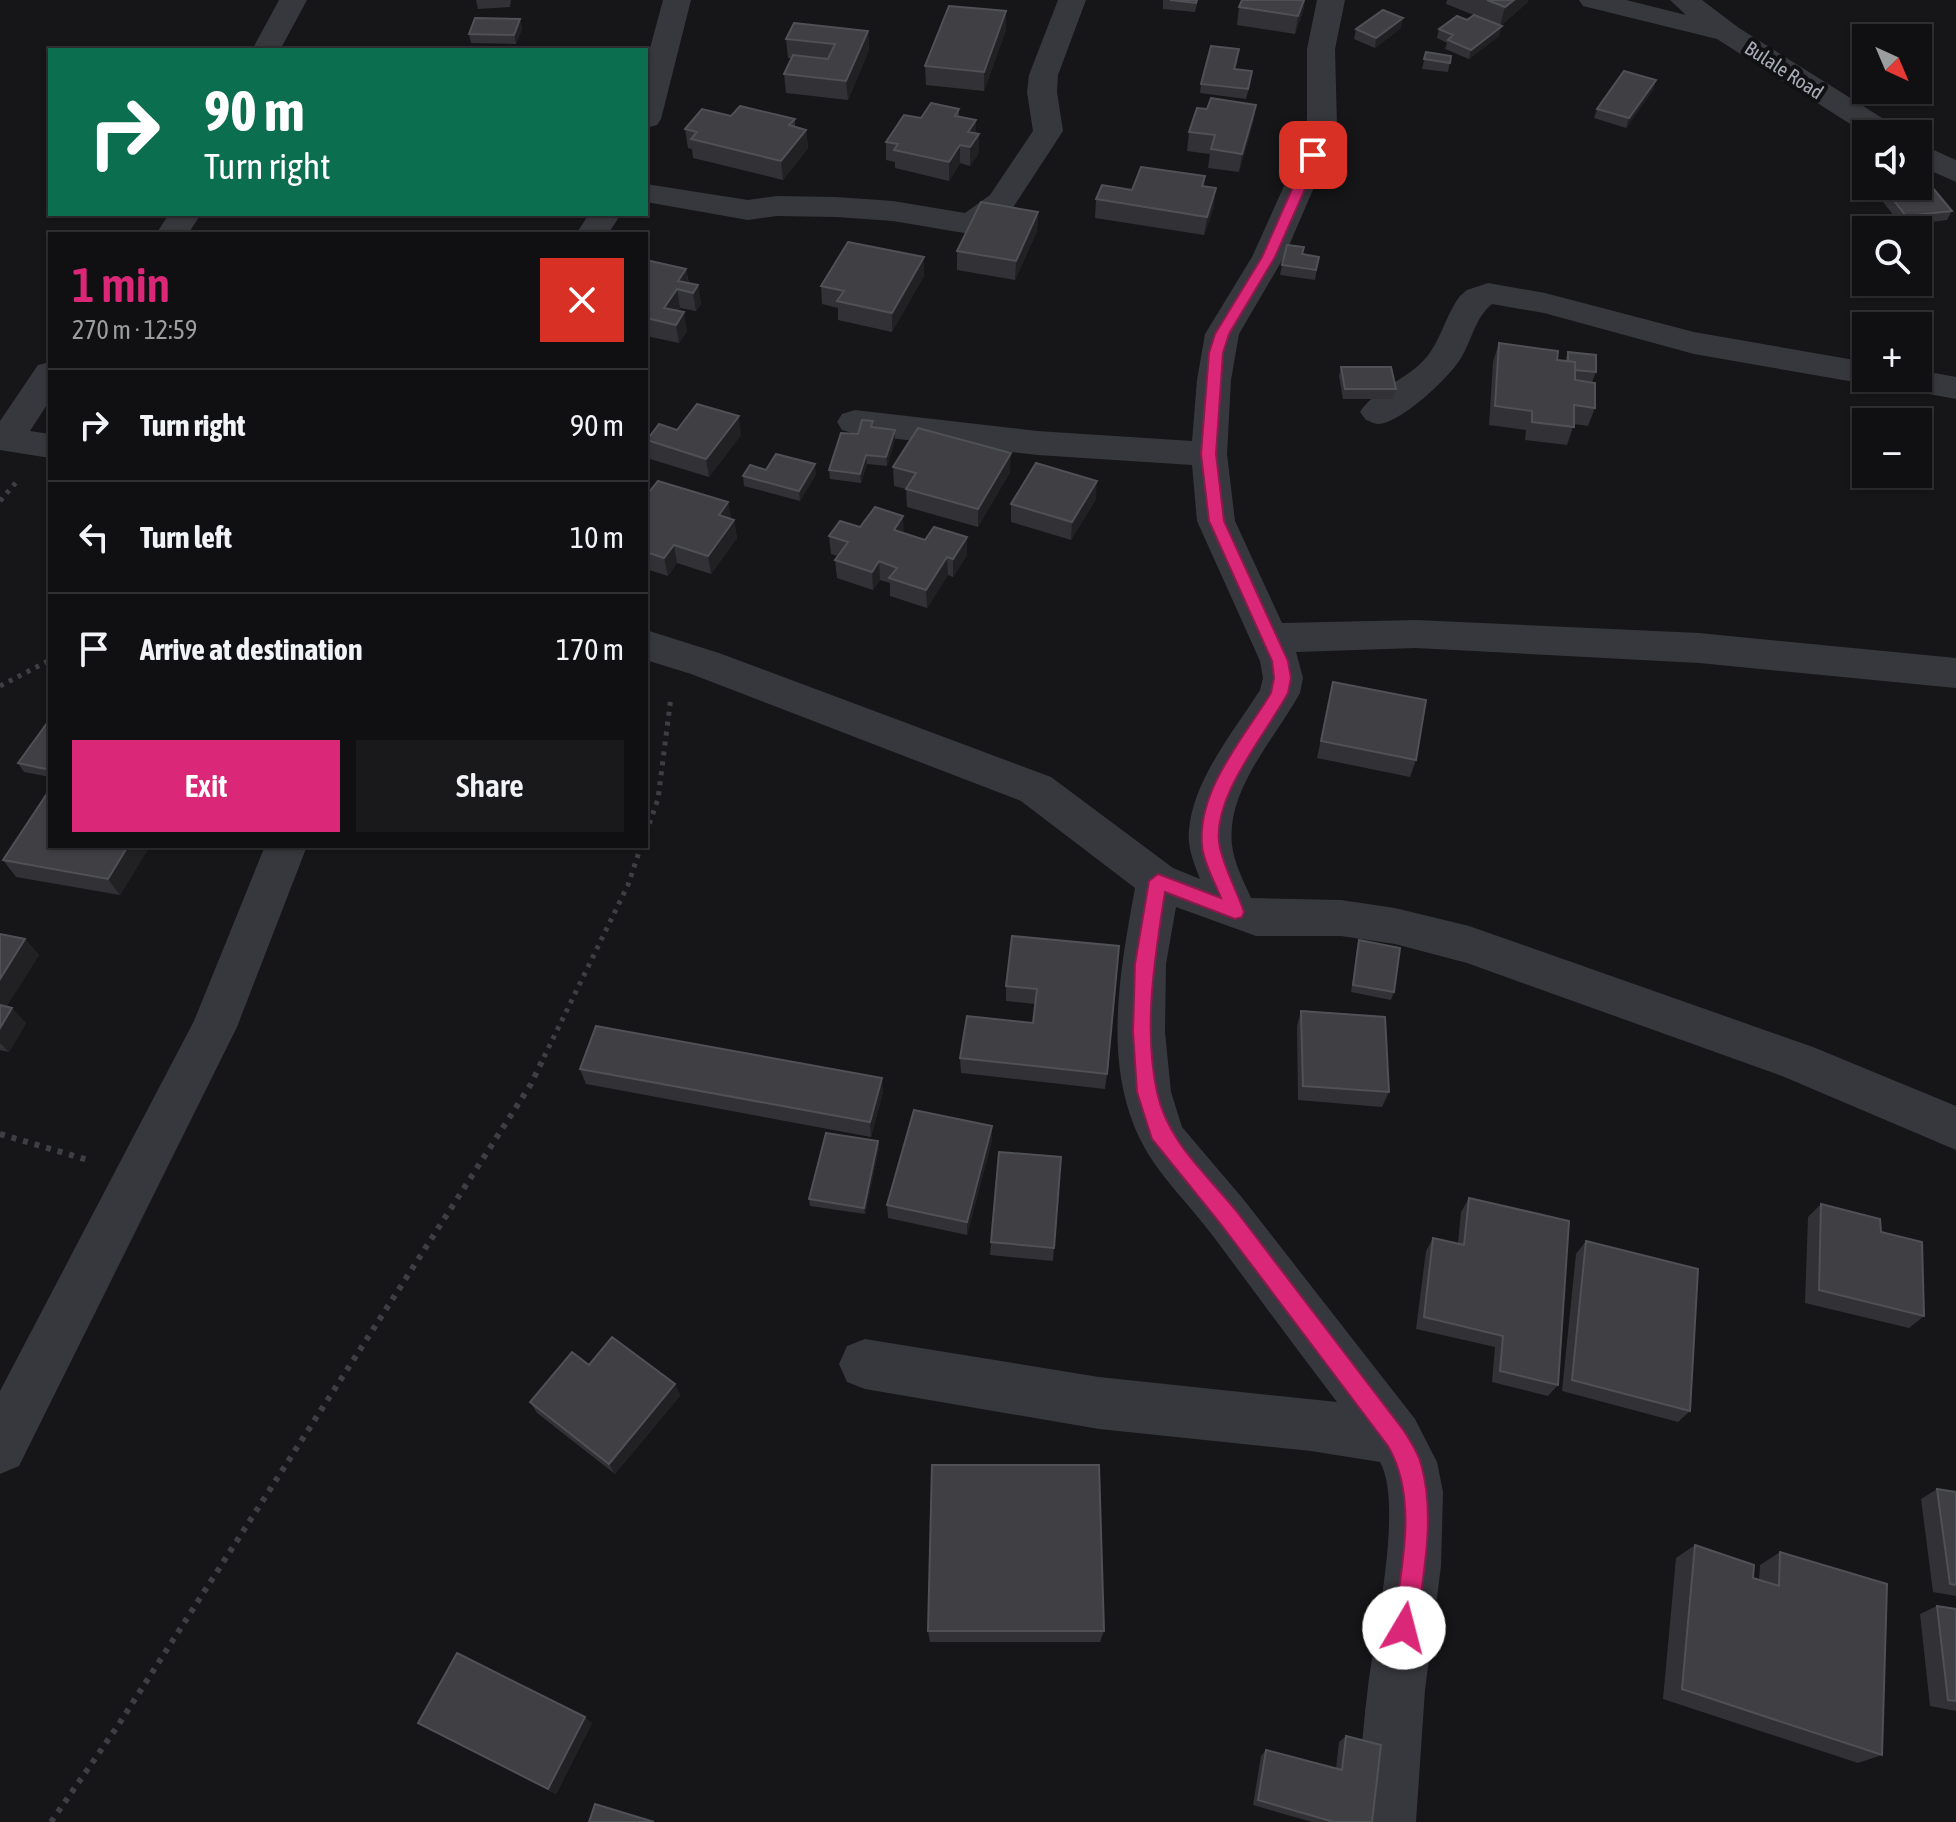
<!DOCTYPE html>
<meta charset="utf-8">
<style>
body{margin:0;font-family:"Asap Condensed",sans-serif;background:#19191b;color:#f1f3f6;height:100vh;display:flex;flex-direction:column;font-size:30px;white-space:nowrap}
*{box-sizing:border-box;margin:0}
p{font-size:26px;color:#9c9d9f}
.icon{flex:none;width:44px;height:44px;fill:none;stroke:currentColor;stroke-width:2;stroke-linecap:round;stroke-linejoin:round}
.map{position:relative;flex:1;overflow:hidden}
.sheet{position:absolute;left:48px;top:232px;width:600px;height:616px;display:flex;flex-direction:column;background:#101012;border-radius:0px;box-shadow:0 2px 6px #0004,0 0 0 2px #303032}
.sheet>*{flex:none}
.guide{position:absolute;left:48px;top:48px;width:600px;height:168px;border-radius:0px;box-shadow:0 2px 6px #0004,0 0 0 2px #303032;background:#0b6e4f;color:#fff;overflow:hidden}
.needle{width:52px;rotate:136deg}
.controls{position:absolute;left:1852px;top:24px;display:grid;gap:16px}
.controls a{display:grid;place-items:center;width:80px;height:80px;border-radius:0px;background:#101012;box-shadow:0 2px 6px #0004,0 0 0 2px #303032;font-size:40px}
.pin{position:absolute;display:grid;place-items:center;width:68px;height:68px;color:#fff;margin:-34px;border-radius:16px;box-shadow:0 4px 12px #0006}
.me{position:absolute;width:88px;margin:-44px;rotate:8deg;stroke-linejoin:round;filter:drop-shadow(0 0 6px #0008)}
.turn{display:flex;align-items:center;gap:28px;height:168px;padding:0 24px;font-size:36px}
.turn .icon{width:104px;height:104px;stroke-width:2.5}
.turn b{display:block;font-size:56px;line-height:68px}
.round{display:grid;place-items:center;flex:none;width:84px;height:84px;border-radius:0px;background:#19191b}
.head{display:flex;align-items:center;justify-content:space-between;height:136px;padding:0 24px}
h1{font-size:48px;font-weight:600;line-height:60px;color:#db2777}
.button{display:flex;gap:16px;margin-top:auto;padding:16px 24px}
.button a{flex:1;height:92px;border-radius:0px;background:#db2777;color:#fff;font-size:32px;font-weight:600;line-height:92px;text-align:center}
.button a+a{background:#19191b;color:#f1f3f6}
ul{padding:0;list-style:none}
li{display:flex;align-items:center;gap:24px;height:112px;padding:0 24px;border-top:2px solid #303032}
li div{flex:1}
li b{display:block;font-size:30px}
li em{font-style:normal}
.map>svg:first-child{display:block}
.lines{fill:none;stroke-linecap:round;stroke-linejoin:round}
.path-far1{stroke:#3d3f44;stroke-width:5;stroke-dasharray:4 6;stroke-linecap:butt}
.path{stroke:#3d3f44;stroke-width:6;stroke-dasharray:5 7;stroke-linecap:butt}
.minor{fill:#37383d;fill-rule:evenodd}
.wall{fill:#323236}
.shaded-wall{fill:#212124}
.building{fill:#3f3f44;stroke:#4f5156;stroke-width:2}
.route{fill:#db2777;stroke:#8e194d;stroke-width:2}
.labels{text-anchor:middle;stroke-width:8;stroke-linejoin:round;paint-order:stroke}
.far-street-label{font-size:20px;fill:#a8adb8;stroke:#111113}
</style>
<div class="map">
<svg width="1956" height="1822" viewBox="0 0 1956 1822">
<rect width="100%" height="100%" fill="#161618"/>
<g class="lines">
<path class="path-far1" d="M 0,501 L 18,480
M 0,686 L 50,660
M 646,833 L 658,799 L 671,697
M 544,1057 L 628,885 L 641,846"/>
<path class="path" d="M 0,1134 L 88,1160
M 51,1822 L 117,1727 L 531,1084 L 545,1055"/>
<path class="minor" d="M 279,0 L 307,0 L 280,50 L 252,50 Z
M 663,0 L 691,0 L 661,119 L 657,125 L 646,128 L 646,63 Z
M 1058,0 L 1086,0 L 1058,75 L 1057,92 L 1063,131 L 1012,209 L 987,227 L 964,233 L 893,221 L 836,217 L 777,216 L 748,220 L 646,202 L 646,184 L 748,200 L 777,196 L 836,197 L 893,201 L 965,213 L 990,195 L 1033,131 L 1027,92 L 1029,75 Z
M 1317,0 L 1345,0 L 1335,49 L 1337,126 L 1328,155 L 1284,257 L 1239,334 L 1231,380 L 1227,454 L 1235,521 L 1282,623 L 1416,620 L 1699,633 L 1956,658 L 1956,688 L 1699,663 L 1416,648 L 1296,652 L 1303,678 L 1300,693 C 1275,739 1226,789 1232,845 C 1234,863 1244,882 1251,898 L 1341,900 L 1395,908 L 1469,926 L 1813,1047 L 1956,1106 L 1956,1150 L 1782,1076 L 1467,963 L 1395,944 L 1341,936 L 1256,936 L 1176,907 L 1166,964 L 1165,1032 L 1171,1092 L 1182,1127 L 1244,1200 L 1415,1419 L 1437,1462 L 1443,1492 L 1441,1566 L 1425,1690 L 1416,1822 L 1356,1822 C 1360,1777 1362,1732 1368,1687 C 1374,1637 1404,1504 1380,1462 L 1311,1451 L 1099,1429 L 865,1389 L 847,1382 L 839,1364 L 847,1346 L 865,1339 L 1099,1377 L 1337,1402 C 1295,1347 1254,1291 1213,1236 C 1174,1185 1139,1160 1124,1093 C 1109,1027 1123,954 1135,888 L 1021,801 L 691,674 L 646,660 L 646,630 L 719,653 L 1051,777 L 1173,868 L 1200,879 C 1194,863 1187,847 1189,830 C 1193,780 1234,731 1260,690 L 1263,678 L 1260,661 L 1197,521 L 1192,465 L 1037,455 L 855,434 L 842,430 L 837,422 L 842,414 L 855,410 L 1037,431 L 1192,441 L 1197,380 L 1205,334 L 1252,257 L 1298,155 L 1307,126 L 1307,49 Z
M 1579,0 L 1626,0 L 1686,15 L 1670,0 L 1702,0 L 1739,28 L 1898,128 L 1902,134 L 1866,134 L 1717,39 L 1583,6 Z
M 1918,143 L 1956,160 L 1956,182 L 1918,165 Z
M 169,214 L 201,214 L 188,234 L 156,234 Z
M 589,214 L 621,214 L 608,234 L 576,234 Z
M 1488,283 L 1545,293 L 1694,332 L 1866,362 L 1866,378 L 1918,378 L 1918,370 L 1956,377 L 1956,399 L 1885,386 L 1880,378 L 1866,384 L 1694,354 L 1544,313 L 1492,304 C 1475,318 1472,340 1461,358 C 1450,377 1400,424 1378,424 C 1374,424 1370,421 1366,420 L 1360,412 C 1374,390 1405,380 1423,361 C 1440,344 1445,316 1460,296 L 1467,290 Z
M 50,362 L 50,400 L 30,431 L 50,434 L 50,458 L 0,450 L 0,421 L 38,365 Z
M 265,846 L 307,846 L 237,1027 L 19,1466 L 0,1474 L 0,1391 L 194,1021 Z"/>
</g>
<path class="wall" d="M 476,0 L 511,0 L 510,7 L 478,9 Z
M 1163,0 L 1198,0 L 1195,12 L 1163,9 Z
M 1242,0 L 1305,0 L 1303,11 L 1295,34 L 1237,25 L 1239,7 Z
M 1447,0 L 1528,0 L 1527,3 L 1500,26 L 1499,36 L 1469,59 L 1445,49 L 1447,43 L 1437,38 L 1439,29 L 1467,20 L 1474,15 L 1446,4 Z
M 520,19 L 522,29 L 516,44 L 471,43 L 469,34 Z
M 1401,28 L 1375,48 L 1354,39 L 1356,29 Z
M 1006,30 L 984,91 L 926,85 L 925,66 Z
M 868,31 L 869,50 L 848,100 L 786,93 L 784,74 L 791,58 L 788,58 L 786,39 Z
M 1426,52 L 1451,56 L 1448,72 L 1422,69 Z
M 1238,59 L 1235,70 L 1251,81 L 1246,99 L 1200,93 L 1201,84 Z
M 1656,80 L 1653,90 L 1626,128 L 1594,118 L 1597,109 Z
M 1256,105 L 1253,123 L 1239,172 L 1208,168 L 1210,154 L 1187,151 L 1189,132 L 1207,109 Z
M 959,109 L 959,117 L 976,120 L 976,133 L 979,153 L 970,166 L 960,163 L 949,181 L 895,168 L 895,162 L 886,160 L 886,142 L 921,118 Z
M 731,116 L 795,119 L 795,127 L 806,130 L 808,148 L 783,180 L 693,158 L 692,149 L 688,148 L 685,129 Z
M 1205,176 L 1204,186 L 1214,207 L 1204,235 L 1095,218 L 1096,199 L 1132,190 Z
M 1888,193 L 1952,211 L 1947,220 L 1902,226 L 1883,202 Z
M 1038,212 L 1037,231 L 1015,280 L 957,270 L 957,251 Z
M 1319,257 L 1315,280 L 1280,275 L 1282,265 Z
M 646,260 L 686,269 L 689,283 L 698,285 L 701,304 L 696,311 L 680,308 L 678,311 L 687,331 L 679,343 L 646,336 Z
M 924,276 L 892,332 L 838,320 L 838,308 L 822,304 L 821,286 Z
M 1499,343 L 1557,360 L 1565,361 L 1568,352 L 1596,372 L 1592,382 L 1575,380 L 1595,408 L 1588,426 L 1574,424 L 1567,445 L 1525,440 L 1526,430 L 1489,425 L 1493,362 Z
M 1341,367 L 1396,389 L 1393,399 L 1343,399 L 1339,376 Z
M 873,421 L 874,427 L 895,439 L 887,466 L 867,464 L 861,483 L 830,479 L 829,470 L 858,434 Z
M 677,430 L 741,435 L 709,477 L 650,459 L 647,440 Z
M 893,467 L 1010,472 L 978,527 L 907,507 L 906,489 L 894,486 Z
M 766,470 L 816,474 L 800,501 L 744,486 L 743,476 Z
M 646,496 L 728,502 L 731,519 L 734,520 L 737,538 L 711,574 L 677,563 L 668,576 L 646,569 Z
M 1096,499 L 1071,540 L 1011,522 L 1011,504 Z
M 860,527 L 904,533 L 967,555 L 953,577 L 948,575 L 927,608 L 890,596 L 890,583 L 880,580 L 873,590 L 837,578 L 835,560 L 838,556 L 831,554 L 829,536 Z
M 1333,682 L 1416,760 L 1410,777 L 1317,758 Z
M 50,719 L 50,777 L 24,772 L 18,763 Z
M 50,846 L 150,846 L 120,895 L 16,877 L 3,860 Z
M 0,934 L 25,939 L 39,955 L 6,1007 L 26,1023 L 9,1052 L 0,1050 Z
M 1012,936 L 1107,1074 L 1105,1089 L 961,1073 L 960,1058 L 1033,1023 L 1035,1004 L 1006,1001 L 1006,986 Z
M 1359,940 L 1394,992 L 1391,1000 L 1351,992 L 1357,948 Z
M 1301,1011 L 1389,1092 L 1382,1107 L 1298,1100 L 1297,1026 Z
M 580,1069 L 883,1092 L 871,1137 L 586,1084 Z
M 992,1140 L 967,1235 L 888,1218 L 887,1205 Z
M 878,1141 L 879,1148 L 865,1214 L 810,1206 L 809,1199 Z
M 1061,1157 L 1053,1261 L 990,1255 L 991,1242 Z
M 1469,1198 L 1558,1385 L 1548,1396 L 1492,1382 L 1495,1347 L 1416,1329 L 1426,1251 L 1433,1238 L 1458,1243 L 1461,1212 Z
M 1821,1204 L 1881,1232 L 1924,1316 L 1909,1328 L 1805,1303 L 1808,1217 Z
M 1586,1241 L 1690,1411 L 1678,1422 L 1562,1391 L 1576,1254 Z
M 589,1365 L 675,1384 L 680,1396 L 615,1474 L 537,1413 L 530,1402 Z
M 1937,1489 L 1956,1492 L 1956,1596 L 1933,1592 L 1921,1499 Z
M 1695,1545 L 1753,1578 L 1759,1580 L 1760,1565 L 1780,1552 L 1882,1755 L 1858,1763 L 1663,1699 L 1676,1558 Z
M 1937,1606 L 1956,1609 L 1956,1711 L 1930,1706 L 1920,1614 Z
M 928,1631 L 1104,1631 L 1100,1642 L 930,1642 Z
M 418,1723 L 592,1723 L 556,1794 Z
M 1346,1736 L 1372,1822 L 1312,1822 L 1253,1805 L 1261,1756 L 1266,1750 L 1336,1769 L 1339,1742 Z"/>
<path class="shaded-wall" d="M 1304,0 L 1305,0 L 1303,11 L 1295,34 L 1298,16 Z
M 1514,0 L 1528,0 L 1527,3 L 1500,26 L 1505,7 Z
M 1006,11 L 1006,30 L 984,91 L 984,72 Z
M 1403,18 L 1401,28 L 1375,48 L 1376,38 Z
M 520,19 L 522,29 L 516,44 L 514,35 Z
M 1502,26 L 1499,36 L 1469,59 L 1471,50 Z
M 868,31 L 869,50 L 848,100 L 846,81 Z
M 1656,80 L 1653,90 L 1626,128 L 1629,118 Z
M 1256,105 L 1253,123 L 1239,172 L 1242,154 Z
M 976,120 L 976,139 L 979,134 L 979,153 L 970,166 L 970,147 L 968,132 Z
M 806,130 L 808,148 L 783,180 L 781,161 Z
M 960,145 L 960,163 L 949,181 L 949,162 Z
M 1216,188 L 1214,207 L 1204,235 L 1207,217 Z
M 1038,212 L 1037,231 L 1015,280 L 1016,261 Z
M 924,257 L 924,276 L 892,332 L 892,313 Z
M 686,269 L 689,287 L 678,281 Z
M 698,285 L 701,304 L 696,311 L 693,293 Z
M 677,289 L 680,308 L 670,323 L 664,308 Z
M 684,312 L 687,331 L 679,343 L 676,325 Z
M 739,416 L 741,435 L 709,477 L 706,459 Z
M 895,430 L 895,439 L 887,466 L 886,457 Z
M 1011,453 L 1010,472 L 978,527 L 978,509 Z
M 866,455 L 867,464 L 861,483 L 860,474 Z
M 815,464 L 816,474 L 800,501 L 799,491 Z
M 1097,481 L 1096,499 L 1071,540 L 1072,522 Z
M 728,502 L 731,521 L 719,515 Z
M 903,516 L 904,534 L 894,530 Z
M 734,520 L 737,538 L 711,574 L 708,556 Z
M 967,537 L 967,555 L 953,577 L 953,559 Z
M 674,545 L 677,563 L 668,576 L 664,558 Z
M 947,557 L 948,575 L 927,608 L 926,590 Z
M 879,561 L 880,580 L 873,590 L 872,572 Z
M 128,846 L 150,846 L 120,895 L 108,879 Z
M 25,939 L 39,955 L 0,1017 L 0,979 Z
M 12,1008 L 26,1023 L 9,1052 L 0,1043 L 0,1028 Z
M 882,1078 L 883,1092 L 871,1137 L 870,1122 Z
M 992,1126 L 992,1140 L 967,1235 L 967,1222 Z
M 878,1141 L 879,1148 L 865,1214 L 864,1208 Z
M 675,1384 L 680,1396 L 615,1474 L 609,1464 Z
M 585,1717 L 592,1723 L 556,1794 L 548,1789 Z"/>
<path class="building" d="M 1170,0 L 1197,0 L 1196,3 Z
M 1242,0 L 1304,0 L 1298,16 L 1239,7 Z
M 1487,0 L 1514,0 L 1505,7 Z
M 949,6 L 1006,11 L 984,72 L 925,66 Z
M 1383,10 L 1403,18 L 1376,38 L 1356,29 Z
M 1474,15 L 1502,26 L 1471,50 L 1448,40 L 1453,35 L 1439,29 L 1457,16 L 1467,20 Z
M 475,18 L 520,19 L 514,35 L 469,34 Z
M 794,23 L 868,31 L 846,81 L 784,74 L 793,55 L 828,59 L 835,44 L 786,39 Z
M 1211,46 L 1239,49 L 1234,69 L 1252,71 L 1248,89 L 1201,84 Z
M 1426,52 L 1451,56 L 1450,63 L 1424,59 Z
M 1624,71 L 1656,80 L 1629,118 L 1597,109 Z
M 1211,98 L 1256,105 L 1242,154 L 1211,149 L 1215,135 L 1189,132 L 1197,108 L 1207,109 Z
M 931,103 L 959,109 L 955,116 L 976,120 L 968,132 L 979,134 L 970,147 L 960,145 L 949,162 L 894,150 L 898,144 L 886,142 L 904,115 L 921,118 Z
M 740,106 L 795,119 L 789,125 L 806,130 L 781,161 L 691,139 L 697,132 L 685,129 L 702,109 L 731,116 Z
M 1141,167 L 1205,176 L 1202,186 L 1216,188 L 1207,217 L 1096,199 L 1102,185 L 1132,190 Z
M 1932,187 L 1952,211 L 1906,216 L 1888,193 Z
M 981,202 L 1038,212 L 1016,261 L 957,251 Z
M 848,242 L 924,257 L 892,313 L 837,301 L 844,291 L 821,286 Z
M 1287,245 L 1304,247 L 1302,254 L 1319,257 L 1316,270 L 1282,265 Z
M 646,260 L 686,269 L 678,281 L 698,285 L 693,293 L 677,289 L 664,308 L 684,312 L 676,325 L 646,318 Z
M 1499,343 L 1558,351 L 1557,360 L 1575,362 L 1575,380 L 1595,383 L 1595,408 L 1574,405 L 1574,427 L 1532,422 L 1532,411 L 1495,406 Z
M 1568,352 L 1596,355 L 1596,372 L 1575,370 L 1575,362 L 1568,361 Z
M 1341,367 L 1391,367 L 1396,389 L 1345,389 Z
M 697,404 L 739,416 L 706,459 L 647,440 L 659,424 L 677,430 Z
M 862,420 L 873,421 L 871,427 L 895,430 L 886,457 L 866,455 L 860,474 L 829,470 L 841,433 L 858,434 Z
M 918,428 L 1011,453 L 978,509 L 906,489 L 916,473 L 893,467 Z
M 776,454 L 815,464 L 799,491 L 743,476 L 750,465 L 766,470 Z
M 1036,463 L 1097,481 L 1072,522 L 1011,504 Z
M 658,481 L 728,502 L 719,515 L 734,520 L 708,556 L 674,545 L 664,558 L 646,552 L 646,496 Z
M 875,507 L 903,516 L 894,530 L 925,540 L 934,527 L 967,537 L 953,559 L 947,557 L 926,590 L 889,578 L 897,568 L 879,561 L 872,572 L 835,560 L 848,542 L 829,536 L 840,521 L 860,527 Z
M 1333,682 L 1426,700 L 1416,760 L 1321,741 Z
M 50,719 L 50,770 L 18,763 Z
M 50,789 L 50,846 L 128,846 L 108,879 L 3,860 Z
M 0,934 L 25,939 L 0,979 Z
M 1012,936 L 1119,946 L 1107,1074 L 960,1058 L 967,1016 L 1033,1023 L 1037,989 L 1006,986 Z
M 1359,940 L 1400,948 L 1394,992 L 1353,985 Z
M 0,1005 L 12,1008 L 0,1028 Z
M 1301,1011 L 1385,1017 L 1389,1092 L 1303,1086 Z
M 596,1026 L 882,1078 L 870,1122 L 580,1069 Z
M 914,1110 L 992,1126 L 967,1222 L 887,1205 Z
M 826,1133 L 878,1141 L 864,1208 L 809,1199 Z
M 999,1152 L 1061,1157 L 1054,1248 L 991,1242 Z
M 1469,1198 L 1569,1221 L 1558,1385 L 1500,1371 L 1503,1336 L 1424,1317 L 1433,1238 L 1464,1245 Z
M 1821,1204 L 1880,1219 L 1881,1232 L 1922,1242 L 1924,1316 L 1819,1290 Z
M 1586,1241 L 1698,1269 L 1690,1411 L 1572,1380 Z
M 612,1337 L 675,1384 L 609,1464 L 530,1402 L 572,1352 L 589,1365 Z
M 932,1465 L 1099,1465 L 1104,1631 L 928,1631 Z
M 1937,1489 L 1956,1492 L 1956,1585 L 1950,1584 Z
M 1695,1545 L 1754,1565 L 1753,1578 L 1779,1586 L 1780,1552 L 1887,1584 L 1882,1755 L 1682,1689 Z
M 1937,1606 L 1956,1609 L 1956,1701 L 1948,1700 Z
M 457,1653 L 585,1717 L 548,1789 L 418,1723 Z
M 1346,1736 L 1381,1745 L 1372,1822 L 1334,1822 L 1258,1800 L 1266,1750 L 1342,1770 Z
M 595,1804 L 654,1822 L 589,1822 Z"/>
<path class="route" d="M 1313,151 L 1320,155 L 1275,257 L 1229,334 L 1223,353 L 1216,454 L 1224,521 L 1288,661 L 1291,678 L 1288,693 C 1266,734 1209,800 1220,848 C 1225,870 1237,891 1244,912 L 1242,917 L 1235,919 L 1165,892 C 1155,956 1143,1027 1157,1092 C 1168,1143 1206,1173 1237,1212 C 1293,1285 1348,1358 1404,1431 C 1410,1441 1418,1452 1421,1464 C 1436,1516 1423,1576 1416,1628 L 1413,1636 L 1404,1639 L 1396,1636 L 1393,1628 C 1401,1570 1419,1499 1388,1446 L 1220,1223 L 1152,1139 L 1137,1092 L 1133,1032 L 1135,964 L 1149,881 L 1158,874 L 1221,898 C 1215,882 1203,862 1202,845 C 1197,790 1245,736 1271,693 L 1274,678 L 1272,661 L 1209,521 L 1201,454 L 1209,353 L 1215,334 L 1262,257 L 1307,155 Z"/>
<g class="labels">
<g class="far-street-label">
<text transform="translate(1784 70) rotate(33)" y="7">Bulale Road</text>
</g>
</g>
</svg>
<div class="controls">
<a><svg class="needle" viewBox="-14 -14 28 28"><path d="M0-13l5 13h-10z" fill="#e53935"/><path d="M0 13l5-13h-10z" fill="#9c9d9f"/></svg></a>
<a><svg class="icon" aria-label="sound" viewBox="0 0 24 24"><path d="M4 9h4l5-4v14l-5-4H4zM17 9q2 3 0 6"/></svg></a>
<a><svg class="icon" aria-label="search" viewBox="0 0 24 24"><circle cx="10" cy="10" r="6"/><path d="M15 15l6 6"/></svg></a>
<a>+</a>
<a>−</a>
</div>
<div class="pin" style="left:1313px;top:155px;background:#d93025"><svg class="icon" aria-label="arrive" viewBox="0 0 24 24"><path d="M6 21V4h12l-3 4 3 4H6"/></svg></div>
<svg class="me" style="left:1404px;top:1628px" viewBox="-20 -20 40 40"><circle r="19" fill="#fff"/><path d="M0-13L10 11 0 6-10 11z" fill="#db2777"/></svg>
<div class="guide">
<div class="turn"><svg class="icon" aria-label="right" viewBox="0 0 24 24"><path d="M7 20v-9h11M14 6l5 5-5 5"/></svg><div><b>90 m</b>Turn right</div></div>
</div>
<section class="sheet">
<div class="head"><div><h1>1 min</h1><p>270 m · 12:59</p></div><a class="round" style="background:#d93025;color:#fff"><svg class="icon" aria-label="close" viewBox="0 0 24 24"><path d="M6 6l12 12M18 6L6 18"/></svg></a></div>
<ul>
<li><svg class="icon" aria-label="right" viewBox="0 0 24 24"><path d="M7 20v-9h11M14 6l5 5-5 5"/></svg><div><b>Turn right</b></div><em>90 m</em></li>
<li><svg class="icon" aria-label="left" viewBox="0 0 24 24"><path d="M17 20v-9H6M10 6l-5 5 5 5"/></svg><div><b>Turn left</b></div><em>10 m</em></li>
<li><svg class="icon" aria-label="arrive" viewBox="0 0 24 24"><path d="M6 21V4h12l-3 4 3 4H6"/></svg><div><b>Arrive at destination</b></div><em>170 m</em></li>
</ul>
<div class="button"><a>Exit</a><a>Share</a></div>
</section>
</div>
